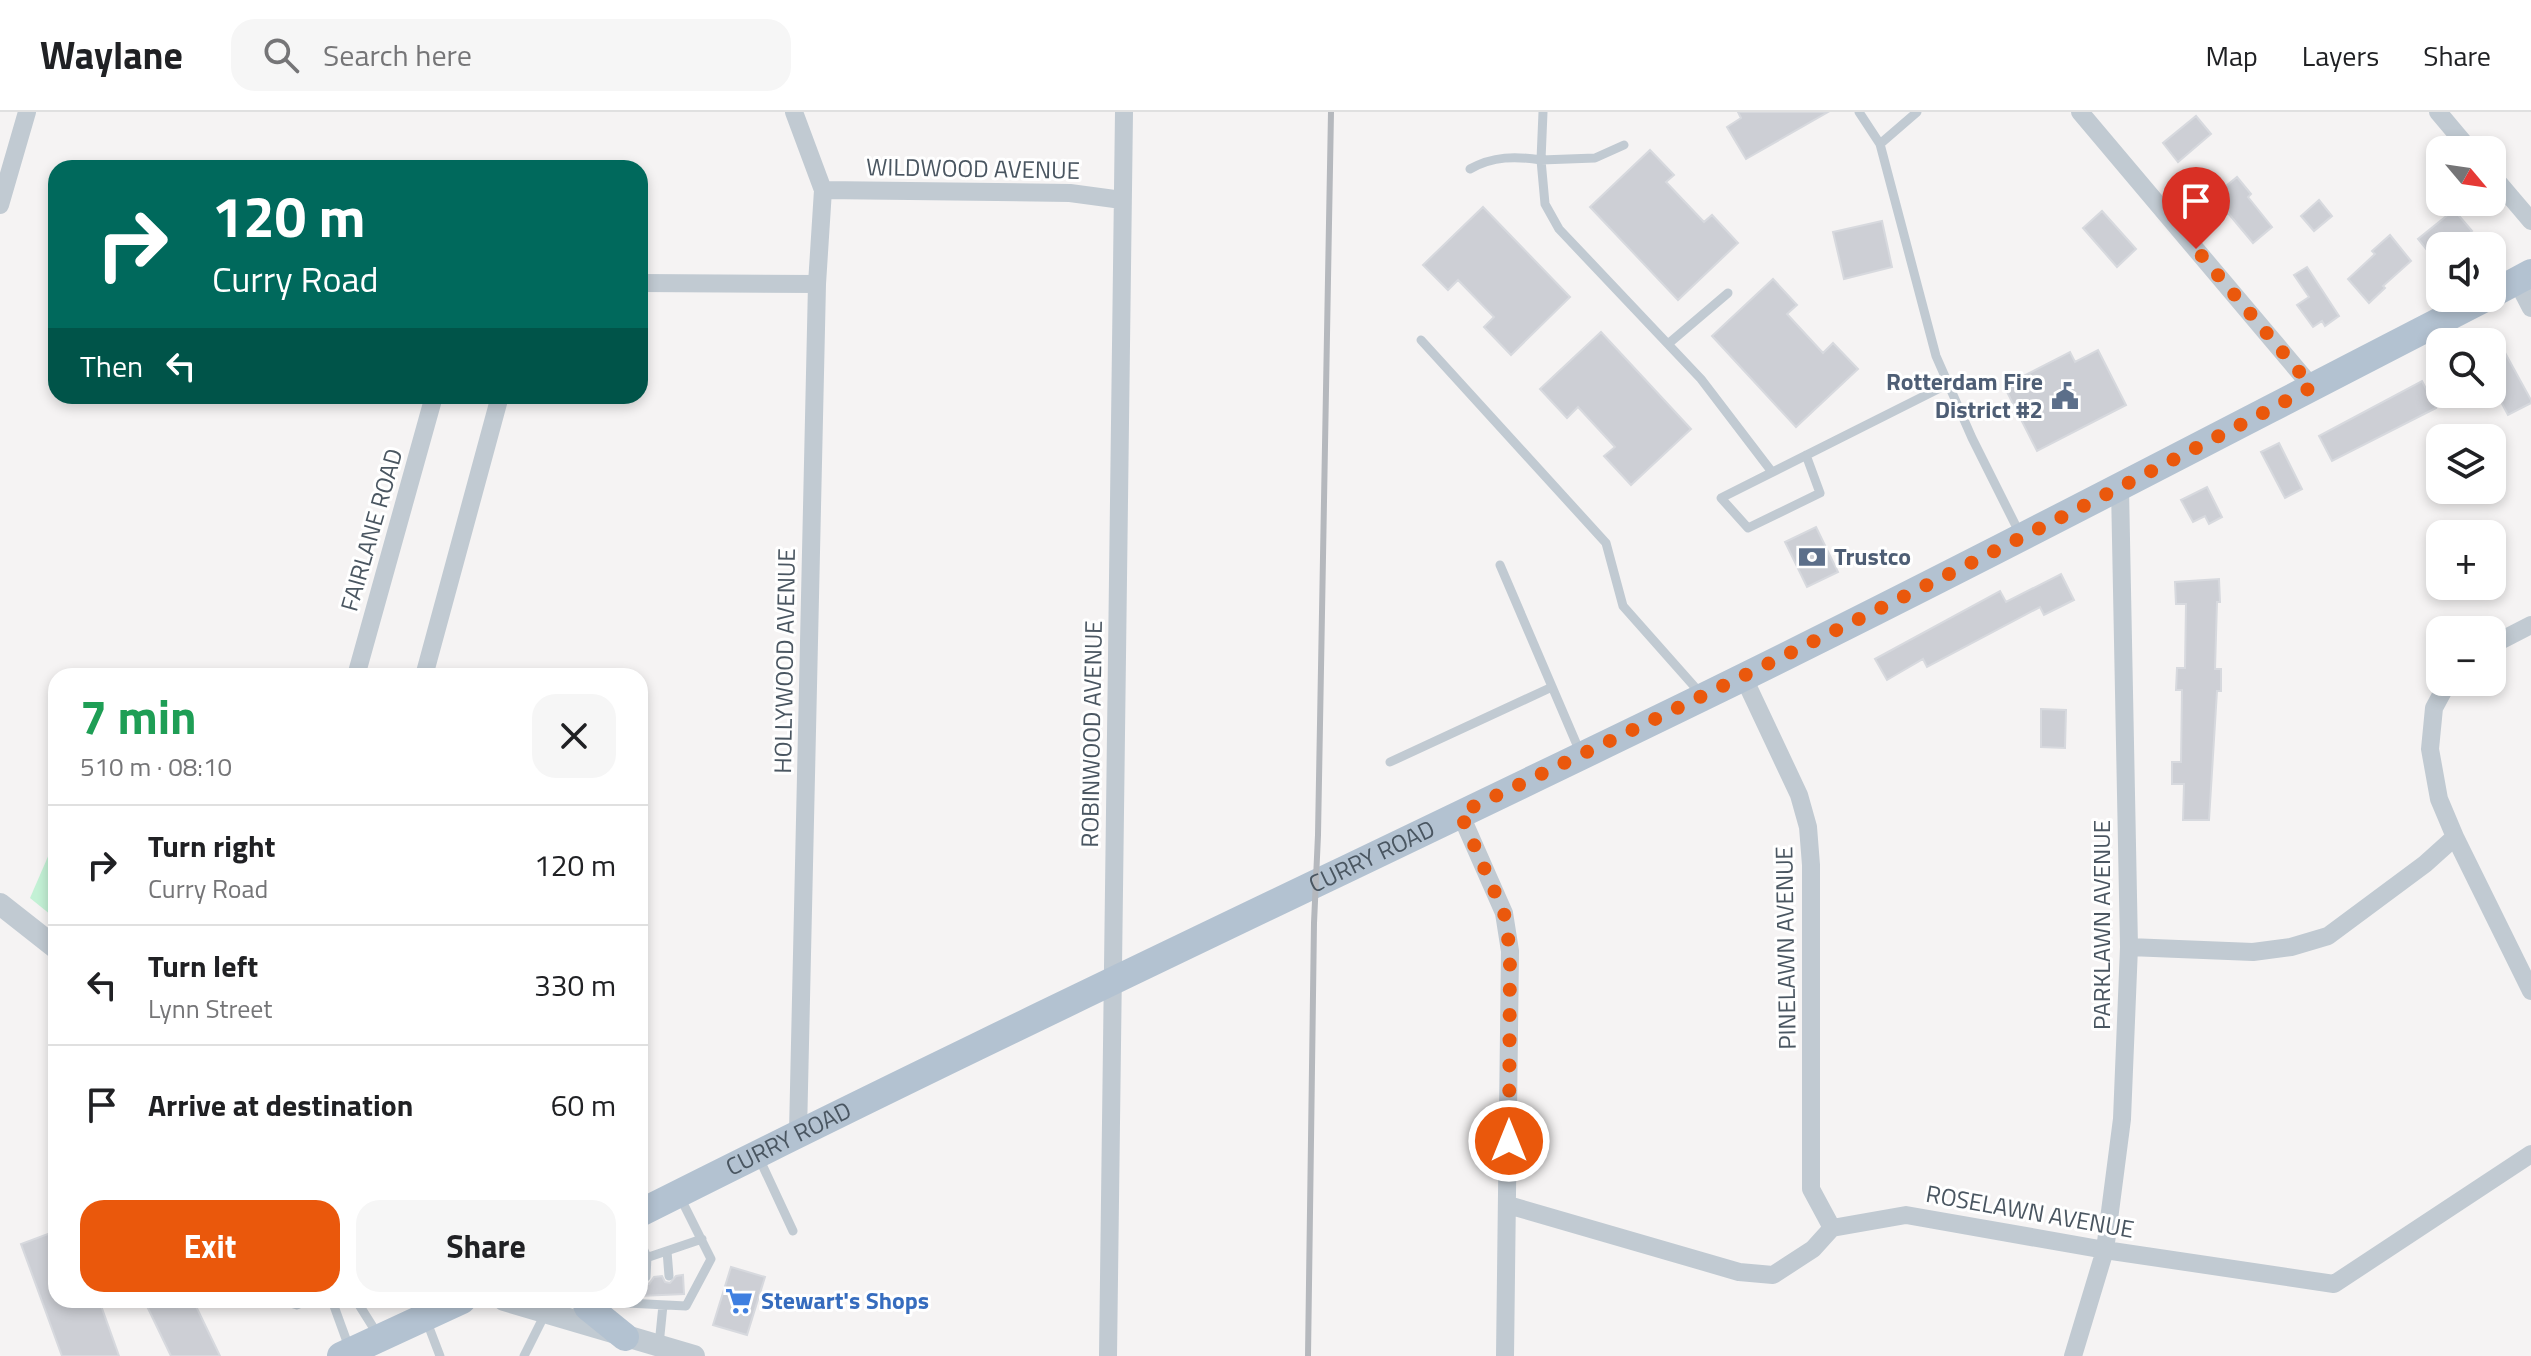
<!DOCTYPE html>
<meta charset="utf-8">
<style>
body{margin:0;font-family:"Titillium Web",sans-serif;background:#f6f6f6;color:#202124;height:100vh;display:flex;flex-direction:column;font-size:30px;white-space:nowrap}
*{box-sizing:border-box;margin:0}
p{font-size:26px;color:#757577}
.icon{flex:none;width:44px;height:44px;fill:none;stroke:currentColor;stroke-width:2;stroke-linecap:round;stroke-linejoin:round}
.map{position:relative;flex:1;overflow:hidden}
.drawer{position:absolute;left:48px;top:556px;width:600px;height:640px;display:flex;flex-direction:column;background:#fff;border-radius:24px;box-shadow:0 4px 12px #0003}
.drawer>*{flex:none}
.banner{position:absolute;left:48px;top:48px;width:600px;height:244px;border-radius:24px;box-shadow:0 4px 12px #0003;background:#00695c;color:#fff;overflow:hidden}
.needle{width:52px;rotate:119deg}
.fabs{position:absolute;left:2426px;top:24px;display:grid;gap:16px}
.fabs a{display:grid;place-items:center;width:80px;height:80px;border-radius:16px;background:#fff;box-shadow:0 4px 12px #0003;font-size:40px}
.pin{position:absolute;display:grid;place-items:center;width:68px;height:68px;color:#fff;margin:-82px -34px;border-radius:50% 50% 50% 0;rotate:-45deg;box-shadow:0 0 8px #0007}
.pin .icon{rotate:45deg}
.me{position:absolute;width:88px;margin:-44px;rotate:0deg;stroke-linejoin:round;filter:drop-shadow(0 0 6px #0008)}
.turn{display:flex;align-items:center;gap:28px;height:168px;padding:0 32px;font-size:36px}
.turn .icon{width:104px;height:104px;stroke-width:2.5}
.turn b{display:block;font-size:56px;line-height:68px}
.then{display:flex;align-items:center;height:76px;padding:0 32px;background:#0003;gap:16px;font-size:30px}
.round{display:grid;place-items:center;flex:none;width:84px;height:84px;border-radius:24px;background:#f6f6f6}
.head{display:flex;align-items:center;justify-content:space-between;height:136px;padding:0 32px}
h1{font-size:48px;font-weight:700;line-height:60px;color:#1e9e55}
.primary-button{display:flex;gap:16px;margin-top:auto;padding:16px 32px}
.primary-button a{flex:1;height:92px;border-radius:24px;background:#ea580c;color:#fff;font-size:32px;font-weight:700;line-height:92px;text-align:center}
.primary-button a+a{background:#f6f6f6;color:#202124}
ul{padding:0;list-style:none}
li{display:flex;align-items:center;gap:24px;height:120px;padding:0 32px;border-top:2px solid #e0e0e0}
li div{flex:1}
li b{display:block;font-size:30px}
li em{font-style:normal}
header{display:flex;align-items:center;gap:48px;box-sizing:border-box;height:112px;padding:0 40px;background:#fff;border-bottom:2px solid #e0e0e0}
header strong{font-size:38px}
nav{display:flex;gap:44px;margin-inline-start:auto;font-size:28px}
.search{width:560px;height:72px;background:#f6f6f6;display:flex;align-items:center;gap:20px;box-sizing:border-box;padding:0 28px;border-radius:24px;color:#757577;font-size:30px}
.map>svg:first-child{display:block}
.green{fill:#c3f1d5}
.building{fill:#cdcfd5;stroke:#d7d9de;stroke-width:2}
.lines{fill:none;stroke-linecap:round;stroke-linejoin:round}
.service{stroke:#c1cad2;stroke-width:9}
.minor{stroke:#c1cad2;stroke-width:18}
.tertiary{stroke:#c1cad2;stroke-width:22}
.primary{stroke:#b3c2d1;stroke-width:28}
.rail{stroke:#b5b8bd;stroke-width:6}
.route{stroke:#ea580c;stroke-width:14;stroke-dasharray:0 25.2}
.labels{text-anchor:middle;stroke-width:6;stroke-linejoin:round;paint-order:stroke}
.street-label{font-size:24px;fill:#4a5661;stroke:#fff}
.service-label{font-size:24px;font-weight:bold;fill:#4e5e75;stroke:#fff;text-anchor:end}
.shop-label{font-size:24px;font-weight:bold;fill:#366cbe;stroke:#fff;text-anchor:start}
</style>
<header>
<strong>Waylane</strong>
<div class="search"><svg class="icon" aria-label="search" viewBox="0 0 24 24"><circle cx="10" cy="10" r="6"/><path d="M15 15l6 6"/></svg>Search here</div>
<nav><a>Map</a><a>Layers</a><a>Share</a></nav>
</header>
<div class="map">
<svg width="2531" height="1244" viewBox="0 0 2531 1244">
<rect width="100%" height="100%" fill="#f5f3f3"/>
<path class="green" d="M 56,726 L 56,807 L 30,786 Z"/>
<path class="building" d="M 1738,0 L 1828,0 L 1746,47 L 1727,15 L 1741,6 Z
M 2196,4 L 2211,22 L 2178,50 L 2163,31 Z
M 1650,38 L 1674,63 L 1666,70 L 1704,110 L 1712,103 L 1738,131 L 1678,188 L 1590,95 Z
M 2237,65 L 2251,82 L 2248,85 L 2272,115 L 2253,131 L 2228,101 L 2222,106 L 2208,89 Z
M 2319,88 L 2332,104 L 2314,119 L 2301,104 Z
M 1483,95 L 1570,185 L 1511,243 L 1484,215 L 1494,205 L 1458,168 L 1448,178 L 1423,153 Z
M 2454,98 L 2472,119 L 2454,134 L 2440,134 L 2440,154 L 2418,127 Z
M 2102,99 L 2136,137 L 2117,155 L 2083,116 Z
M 1882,109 L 1892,155 L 1844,167 L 1833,120 Z
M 2390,123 L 2411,149 L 2383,174 L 2385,176 L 2369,191 L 2348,167 L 2375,142 L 2372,139 Z
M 2307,155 L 2339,204 L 2325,214 L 2322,209 L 2313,215 L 2297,193 L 2309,185 L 2294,163 Z
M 1773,167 L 1797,193 L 1787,202 L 1823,241 L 1833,231 L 1858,257 L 1796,315 L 1712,224 Z
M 2492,217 L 2531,288 L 2531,291 L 2508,303 L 2492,273 Z
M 1601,220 L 1691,317 L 1631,373 L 1604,344 L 1615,335 L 1578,295 L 1567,306 L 1540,277 Z
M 2098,238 L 2126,293 L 2037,339 L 2004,274 L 2070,240 L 2075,250 Z
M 2422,269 L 2436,296 L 2332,349 L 2319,324 Z
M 2279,331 L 2302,377 L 2285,386 L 2261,340 Z
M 2207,375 L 2222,405 L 2209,412 L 2205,404 L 2193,410 L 2181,388 Z
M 1816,415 L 1838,460 L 1807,475 L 1785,430 Z
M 2061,462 L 2074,488 L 2044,503 L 2040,495 L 1927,555 L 1923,547 L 1887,568 L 1875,547 L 2000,479 L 2006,490 Z
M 2219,467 L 2220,490 L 2217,490 L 2215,557 L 2221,557 L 2221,579 L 2217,579 L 2209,708 L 2183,708 L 2184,672 L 2172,672 L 2172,650 L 2181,650 L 2182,578 L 2176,578 L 2177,556 L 2185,556 L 2186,492 L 2176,492 L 2175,470 Z
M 2041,597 L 2066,598 L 2065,636 L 2041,635 Z
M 56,1119 L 56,1188 L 99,1188 L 119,1244 L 62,1244 L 21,1132 Z
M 731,1155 L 765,1165 L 747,1223 L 713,1213 Z
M 683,1163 L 684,1182 L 640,1184 L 640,1169 L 649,1172 L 654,1165 L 662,1164 L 665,1170 L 670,1171 L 676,1164 Z
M 144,1188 L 193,1188 L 220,1244 L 171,1244 Z"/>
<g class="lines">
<path class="service" d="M 1859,0 L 1880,32
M 1917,0 L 1880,32 L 1936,244 L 1972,326 L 2020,422
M 1624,33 L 1595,46 L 1541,48 L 1545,92 L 1559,117 L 1701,267 L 1772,360
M 1470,57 C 1493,44 1516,44 1541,48 L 1543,0
M 1421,228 L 1606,431 L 1623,494 L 1701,582
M 1668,232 L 1728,181
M 1806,343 L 1820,381 L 1748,416 L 1721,386 L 1948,272
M 1500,453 L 1580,640
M 1390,650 L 1552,575
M 759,1046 L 793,1119
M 640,1130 L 647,1145 L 646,1165
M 667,1139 L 669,1164
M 640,1148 L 702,1127
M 281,1188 L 297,1193 L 308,1188
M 334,1188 L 334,1194 L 350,1238
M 356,1188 L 378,1223
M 623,1188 L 627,1191 L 686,1194 L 711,1147 L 680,1085
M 427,1210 L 440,1244
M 659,1233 L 663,1193
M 524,1244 L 545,1202"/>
<path class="minor" d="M 794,0 L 823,78 L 817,172 L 798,1021
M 2080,0 L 2312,275
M 2438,0 L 2470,38
M 2492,63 L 2531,109
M 823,78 L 1070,81 L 1122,88
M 0,93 L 27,0
M 2517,169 L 2531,196
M 640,171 L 817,172
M 2492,533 L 2531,513
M 356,564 L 434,284
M 424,564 L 500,284
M 1743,564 L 1799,683 L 1808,715 L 1811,753 L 1811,1077 L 1832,1116
M 2448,570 L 2434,596 L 2430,637 L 2439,687 L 2455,725 L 2531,879
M 1460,701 L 1504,801 L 1510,839 L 1505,1244
M 2129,835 L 2253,840 L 2291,835 L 2328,824 L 2425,752 L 2455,725
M 1508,1093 L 1739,1160 L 1773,1163 L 1813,1137 L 1832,1116 L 1906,1103 L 2105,1138 L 2334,1172 L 2531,1042
M 1108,1244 L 1124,0
M 2073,1244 L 2105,1138 L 2122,1007 L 2129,835 L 2120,376"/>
<path class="tertiary" d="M 0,792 L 56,836
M 504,1188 L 694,1244"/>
<g class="primary">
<path d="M 2492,182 L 2531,161"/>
<path id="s1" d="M 640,1101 C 991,924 1348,758 1701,586 C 1965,457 2224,320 2485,186"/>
<path d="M 585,1188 L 588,1195 L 625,1225"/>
<path d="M 341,1244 L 462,1188"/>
</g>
<path class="rail" d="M 1308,1244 L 1314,811 L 1318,723 L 1331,0"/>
</g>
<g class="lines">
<path class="route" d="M 1509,1029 L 1510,839 L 1504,801 L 1460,701 C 1746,564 2031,424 2312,275 L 2196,137"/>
</g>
<defs>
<g id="civic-bare" transform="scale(2.16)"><path d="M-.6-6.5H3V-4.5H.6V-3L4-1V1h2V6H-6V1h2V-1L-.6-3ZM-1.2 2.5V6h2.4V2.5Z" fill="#5c6f8a" stroke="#fff" stroke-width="2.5" paint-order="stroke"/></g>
<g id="bank-bare" transform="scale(2.16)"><path d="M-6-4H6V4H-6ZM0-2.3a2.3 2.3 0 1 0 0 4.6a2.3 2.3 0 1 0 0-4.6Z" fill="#5c6f8a" stroke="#fff" stroke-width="2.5" paint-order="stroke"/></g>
<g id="supermarket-bare" transform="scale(2.16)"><path d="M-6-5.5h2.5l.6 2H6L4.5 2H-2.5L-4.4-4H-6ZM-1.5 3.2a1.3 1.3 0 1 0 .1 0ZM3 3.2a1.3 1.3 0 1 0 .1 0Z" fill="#3f7fe0" stroke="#fff" stroke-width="2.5" paint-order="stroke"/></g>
</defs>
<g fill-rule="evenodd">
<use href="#civic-bare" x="2065" y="284"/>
<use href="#bank-bare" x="1812" y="445"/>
<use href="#supermarket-bare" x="739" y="1189"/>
</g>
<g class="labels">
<g class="street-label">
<text transform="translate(973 57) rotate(1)" y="8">WILDWOOD AVENUE</text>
<text transform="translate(372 418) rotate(-74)" y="8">FAIRLANE ROAD</text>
<text transform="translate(785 549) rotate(-89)" y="8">HOLLYWOOD AVENUE</text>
<text transform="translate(1092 622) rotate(-89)" y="8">ROBINWOOD AVENUE</text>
<text dy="8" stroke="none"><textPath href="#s1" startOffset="814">CURRY ROAD</textPath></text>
<text transform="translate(2102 813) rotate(-90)" y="8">PARKLAWN AVENUE</text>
<text transform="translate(1786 836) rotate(-91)" y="8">PINELAWN AVENUE</text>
<text dy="8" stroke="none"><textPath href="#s1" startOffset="166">CURRY ROAD</textPath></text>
<text transform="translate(2030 1100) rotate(10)" y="8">ROSELAWN AVENUE</text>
</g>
<g class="service-label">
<text x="2043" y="278">Rotterdam Fire<tspan x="2043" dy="28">District #2</tspan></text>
<text x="1834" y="453" text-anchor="start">Trustco</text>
</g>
<g class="shop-label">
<text x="761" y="1197">Stewart's Shops</text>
</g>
</g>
</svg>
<div class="fabs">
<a><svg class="needle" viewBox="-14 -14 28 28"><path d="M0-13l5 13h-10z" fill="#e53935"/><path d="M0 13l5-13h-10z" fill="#757577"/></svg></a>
<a><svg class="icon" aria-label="sound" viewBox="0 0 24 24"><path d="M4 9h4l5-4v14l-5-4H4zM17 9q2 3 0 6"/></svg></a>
<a><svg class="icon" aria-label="search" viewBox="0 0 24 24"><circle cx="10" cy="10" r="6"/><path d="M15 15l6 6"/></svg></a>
<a><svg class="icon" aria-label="layers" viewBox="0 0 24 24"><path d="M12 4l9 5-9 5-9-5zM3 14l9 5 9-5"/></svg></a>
<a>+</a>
<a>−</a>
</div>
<div class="pin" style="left:2196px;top:137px;background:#d93025"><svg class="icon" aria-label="arrive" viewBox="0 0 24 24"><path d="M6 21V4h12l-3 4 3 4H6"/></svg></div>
<svg class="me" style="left:1509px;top:1029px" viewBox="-20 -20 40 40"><circle r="17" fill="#ea580c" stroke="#fff" stroke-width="3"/><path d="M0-11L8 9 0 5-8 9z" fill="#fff"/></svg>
<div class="banner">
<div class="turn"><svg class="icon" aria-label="right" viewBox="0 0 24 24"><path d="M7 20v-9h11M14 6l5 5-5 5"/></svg><div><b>120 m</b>Curry Road</div></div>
<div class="then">Then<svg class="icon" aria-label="left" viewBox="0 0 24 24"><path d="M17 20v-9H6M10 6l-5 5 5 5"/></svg></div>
</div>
<section class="drawer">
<div class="head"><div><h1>7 min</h1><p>510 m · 08:10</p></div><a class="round"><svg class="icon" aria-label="close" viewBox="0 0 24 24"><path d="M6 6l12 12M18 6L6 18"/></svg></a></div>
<ul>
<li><svg class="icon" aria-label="right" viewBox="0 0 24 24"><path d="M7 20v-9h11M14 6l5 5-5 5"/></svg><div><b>Turn right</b><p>Curry Road</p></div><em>120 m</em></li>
<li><svg class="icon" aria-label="left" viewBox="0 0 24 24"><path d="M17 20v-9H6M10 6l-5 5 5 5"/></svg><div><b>Turn left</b><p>Lynn Street</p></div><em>330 m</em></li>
<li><svg class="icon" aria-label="arrive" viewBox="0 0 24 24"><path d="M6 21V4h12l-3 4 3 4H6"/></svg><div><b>Arrive at destination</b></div><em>60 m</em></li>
</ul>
<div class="primary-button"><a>Exit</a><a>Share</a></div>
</section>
</div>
